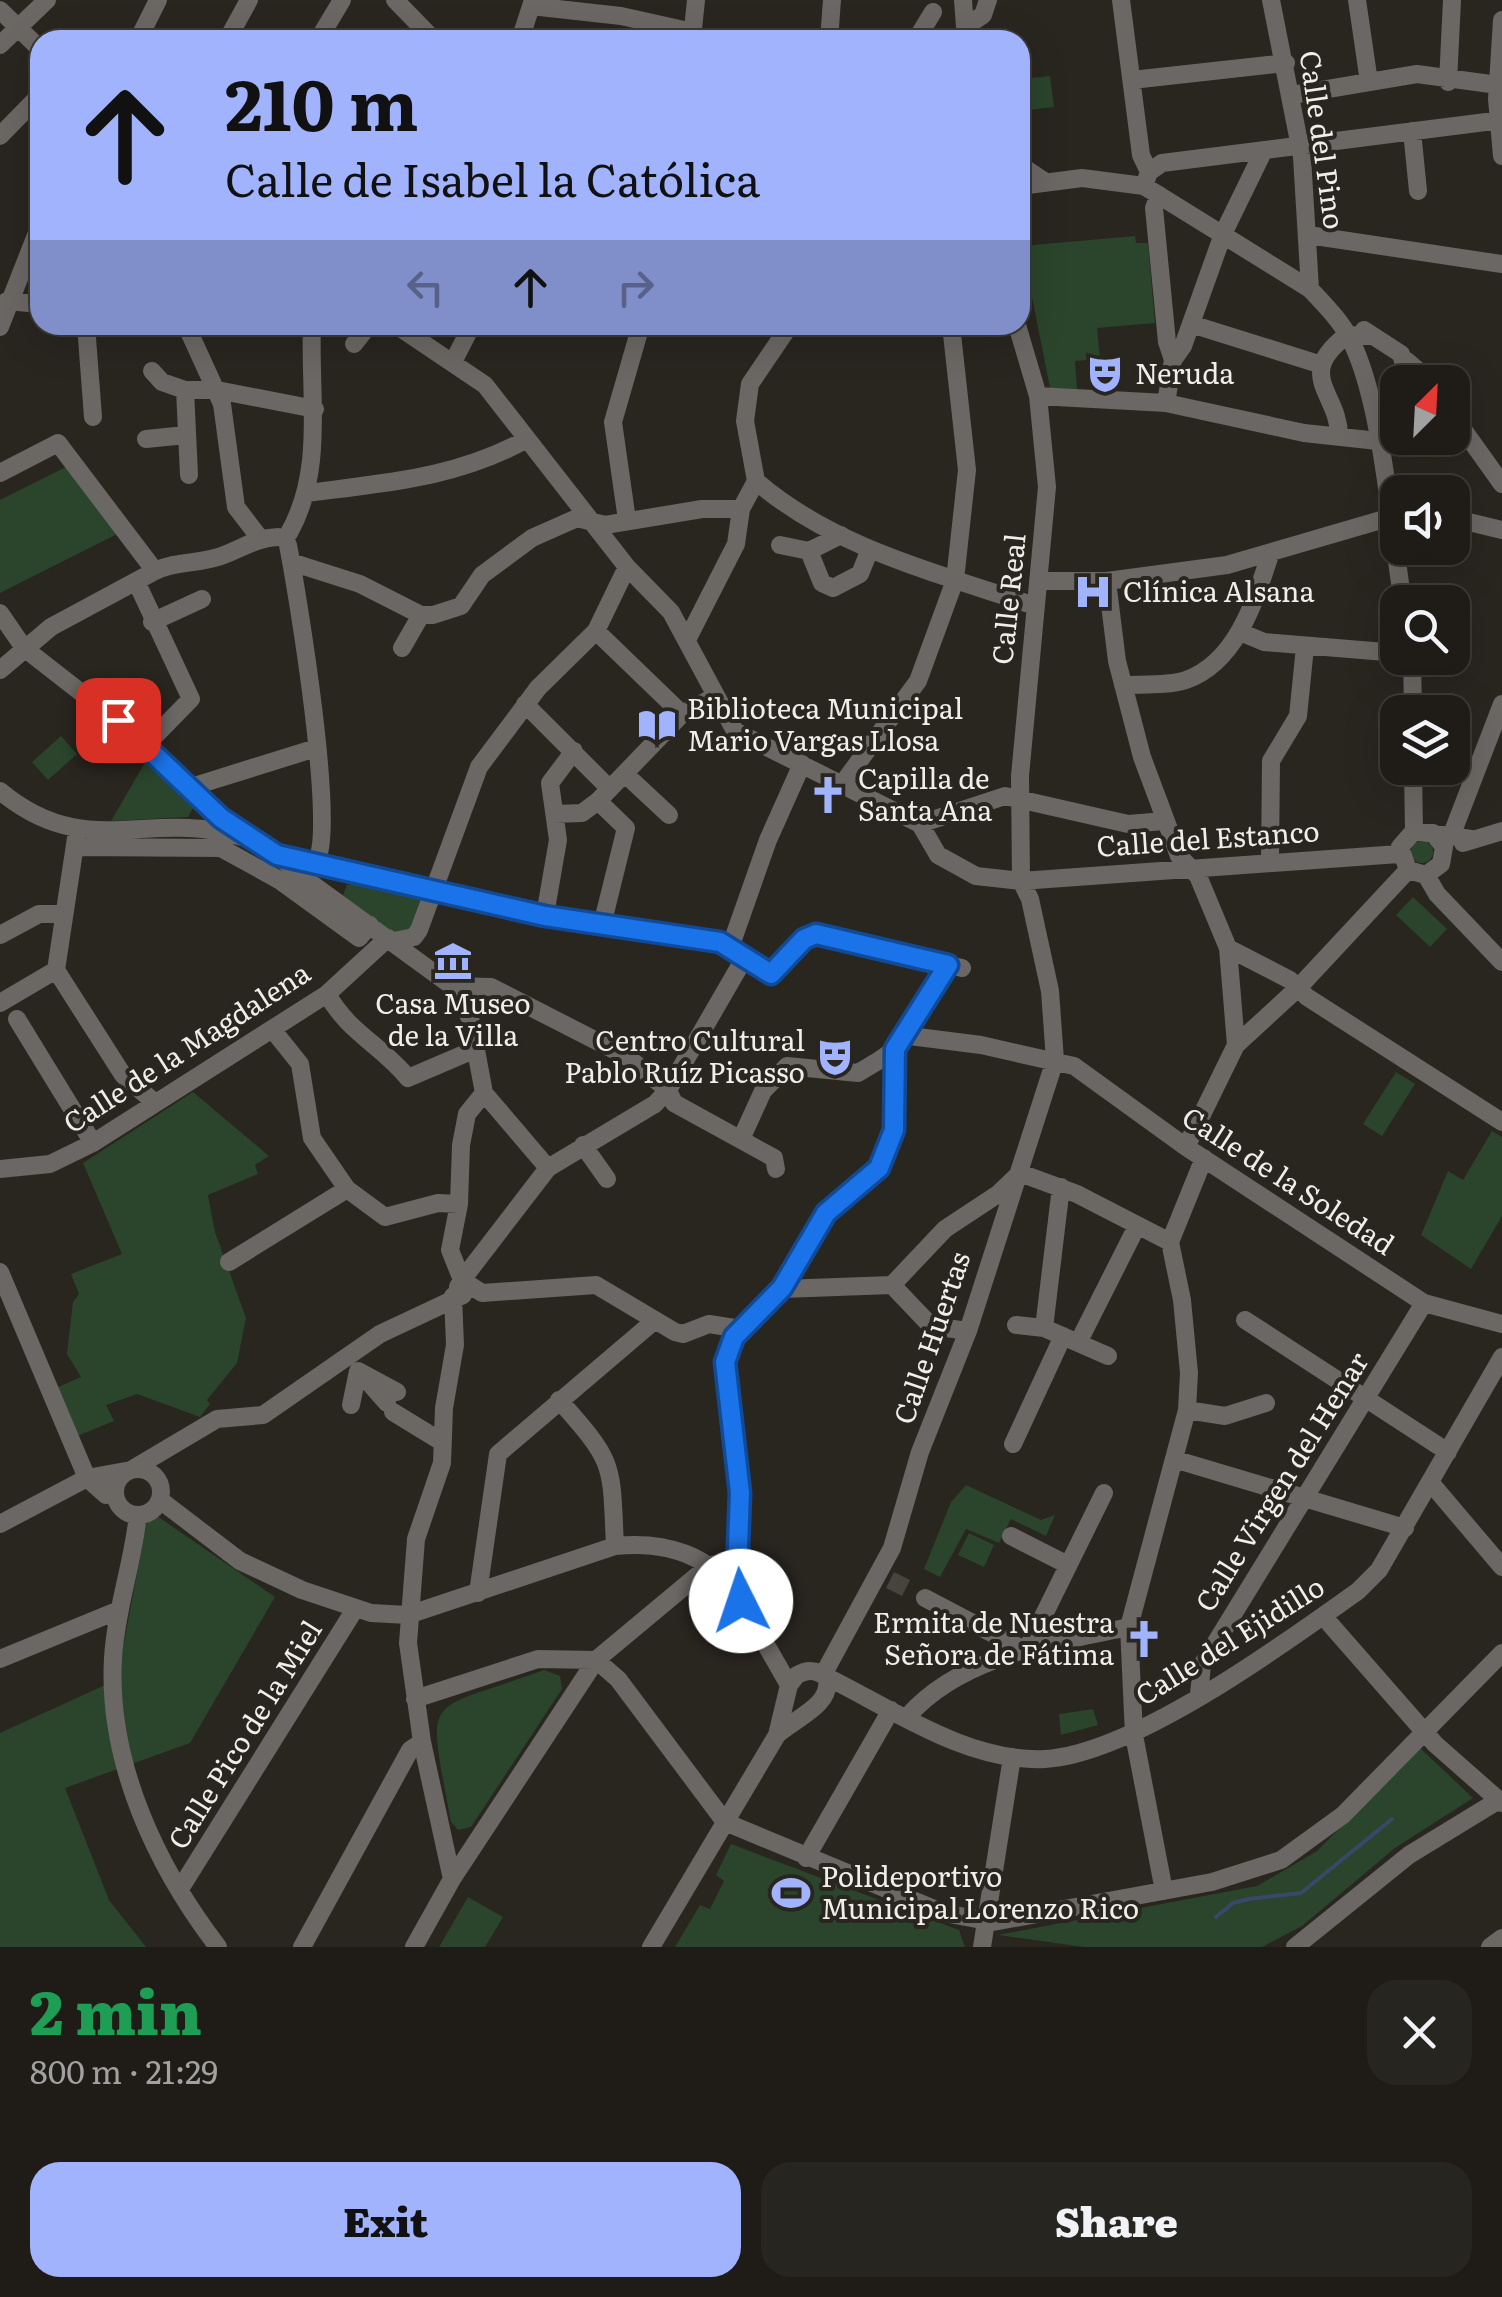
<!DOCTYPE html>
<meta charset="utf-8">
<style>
body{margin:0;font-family:Literata,serif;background:#272520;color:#f1f3f6;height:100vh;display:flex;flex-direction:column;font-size:38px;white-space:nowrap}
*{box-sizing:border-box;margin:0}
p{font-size:32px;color:#a1a1a1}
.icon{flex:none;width:55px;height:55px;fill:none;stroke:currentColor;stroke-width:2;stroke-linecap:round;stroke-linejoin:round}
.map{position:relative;height:1947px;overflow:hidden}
.drawer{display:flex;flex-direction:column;background:#1f1c17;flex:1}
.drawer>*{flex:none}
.hud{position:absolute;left:30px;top:30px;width:1000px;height:305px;border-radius:30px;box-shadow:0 10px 40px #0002,0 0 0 2px #3c3a36;background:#a1b3fd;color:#111;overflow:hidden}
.needle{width:65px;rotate:24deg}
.buttons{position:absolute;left:1380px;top:365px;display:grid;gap:20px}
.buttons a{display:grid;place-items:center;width:90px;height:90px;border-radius:20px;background:#1f1c17;box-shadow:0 10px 40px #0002,0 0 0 2px #3c3a36;font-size:50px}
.pin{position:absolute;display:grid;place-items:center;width:85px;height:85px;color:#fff;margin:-42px;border-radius:20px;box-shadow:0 5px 15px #0006}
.me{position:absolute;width:110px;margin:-55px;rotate:356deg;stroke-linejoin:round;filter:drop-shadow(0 0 8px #0008)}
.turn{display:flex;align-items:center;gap:35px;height:210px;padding:0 30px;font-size:45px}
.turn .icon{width:130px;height:130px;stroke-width:2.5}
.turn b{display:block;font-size:70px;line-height:85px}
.lanes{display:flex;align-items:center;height:95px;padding:0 30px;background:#0003;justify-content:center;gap:50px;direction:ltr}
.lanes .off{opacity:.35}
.round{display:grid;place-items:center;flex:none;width:105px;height:105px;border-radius:30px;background:#272520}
.head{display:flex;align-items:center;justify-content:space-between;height:170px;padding:0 30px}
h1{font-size:60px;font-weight:800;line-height:75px;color:#1e9e55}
.action{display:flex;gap:20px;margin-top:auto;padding:20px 30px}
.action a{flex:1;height:115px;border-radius:30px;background:#a1b3fd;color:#111;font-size:40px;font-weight:800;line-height:115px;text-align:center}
.action a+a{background:#272520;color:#f1f3f6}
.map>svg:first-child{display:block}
.green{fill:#2a452b}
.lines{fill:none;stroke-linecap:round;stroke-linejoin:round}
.stream{stroke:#364969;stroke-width:4}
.minor-tunnel{stroke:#47433d;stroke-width:18;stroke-dasharray:18 9;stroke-linecap:butt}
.minor{stroke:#6a6764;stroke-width:18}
.route-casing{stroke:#114b97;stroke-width:25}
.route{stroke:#1a73e8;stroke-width:18}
.labels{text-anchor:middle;stroke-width:8;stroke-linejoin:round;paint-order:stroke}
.street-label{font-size:28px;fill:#f1eeea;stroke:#29251f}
.poi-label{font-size:28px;fill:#f1eeea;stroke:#29251f;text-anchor:start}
</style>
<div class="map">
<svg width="1502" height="1947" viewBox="0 0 1502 1947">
<rect width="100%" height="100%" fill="#29251f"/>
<path class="green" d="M 1050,76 L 1054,107 L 1020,111 L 1020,79 Z
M 1135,236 L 1136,243 L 1148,243 L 1155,323 L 1097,328 L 1100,359 L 1075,361 L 1077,389 L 1050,388 L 1022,246 Z
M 70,465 L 119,533 L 0,593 L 0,500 Z
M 61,736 L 77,754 L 48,780 L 32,762 Z
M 150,754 L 196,803 L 188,817 L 111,821 Z
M1411 852a11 11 0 1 1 22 0a11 11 0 1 1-22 0Z
M 353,884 L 421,898 L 411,927 L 399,938 L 342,898 L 347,885 Z
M 1413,897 L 1447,929 L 1430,947 L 1396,915 Z
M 1396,1072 L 1415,1084 L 1382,1136 L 1363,1124 Z
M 193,1092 L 269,1156 L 255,1165 L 258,1174 L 208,1195 L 215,1232 L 246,1318 L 237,1363 L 207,1400 L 210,1404 L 200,1417 L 137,1394 L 106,1405 L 114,1421 L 77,1436 L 56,1388 L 81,1377 L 67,1354 L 73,1302 L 79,1294 L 71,1274 L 122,1254 L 83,1163 Z
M 1492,1131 L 1502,1137 L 1502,1216 L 1471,1269 L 1421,1235 L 1448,1171 L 1463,1180 Z
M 966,1485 L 1041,1520 L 1055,1515 L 1046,1536 L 1011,1519 L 999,1543 L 966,1529 L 940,1577 L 924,1569 L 951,1502 Z
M 157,1516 L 275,1597 L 190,1743 L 65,1788 L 109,1900 L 146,1947 L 0,1947 L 0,1733 L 105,1685 L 119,1668 L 147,1522 Z
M 969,1533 L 994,1545 L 984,1567 L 958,1555 Z
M 544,1670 L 560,1676 L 562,1689 L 471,1827 L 458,1830 L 451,1822 C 426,1687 422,1715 544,1670 Z
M 1093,1709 L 1098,1725 L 1061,1735 L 1059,1714 Z
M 1420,1748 L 1473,1798 L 1395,1848 L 1302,1926 L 1262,1947 L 1084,1947 L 998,1935 L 1257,1886 L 1317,1851 Z
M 731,1844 L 959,1930 L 965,1947 L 675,1947 L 700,1905 L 710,1909 L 724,1881 L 716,1875 Z
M 468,1897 L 503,1917 L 485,1947 L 439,1947 Z"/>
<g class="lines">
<path class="stream" d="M 1216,1917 L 1233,1903 L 1249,1899 L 1301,1893 L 1392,1819"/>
<path class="minor-tunnel" d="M 890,1580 L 912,1591"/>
<path class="minor" d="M 395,0 L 434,40
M 963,0 L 966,40
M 1121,0 L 1141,155 L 1149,172
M 1271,0 L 1302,157 L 1310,289
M 1357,0 L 1369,82
M 531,6 L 621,16 L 693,32
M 0,10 L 40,49
M 1502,20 L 1497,99 L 1502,156
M 968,25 L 983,15 L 988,0
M 692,39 L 696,0
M 138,40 L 158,0
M 227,40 L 249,0
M 318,40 L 342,0
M 520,40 L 533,0
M 829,40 L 832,0
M 916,40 L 933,12
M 0,45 L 47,0
M 1132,80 L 1286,63
M 1448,82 L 1452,0
M 1292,95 L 1417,74 L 1498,85
M 1412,131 L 1418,191
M 0,136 L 40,95
M 1020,165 L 1044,181
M 1020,186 L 1082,178 L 1144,186 L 1310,289 C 1324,304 1339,319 1349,337 C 1382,397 1391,532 1403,602
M 1144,186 L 1149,172 L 1162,163 L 1502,120
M 1159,195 L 1154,208 L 1167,342 L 1173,360
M 1308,235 L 1502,264
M 7,301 L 40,304
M 1191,324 L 1322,365
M 86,325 L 93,417
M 186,325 L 222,404 L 236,507 L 259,537
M 396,325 L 485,385 L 627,567 L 671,612 L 735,731 L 920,824 L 938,855 L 976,876 L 1021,881 L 1399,854
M 0,327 L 40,225
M 1364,330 L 1401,354 L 1409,382
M 354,344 L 369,325
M 1407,361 L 1431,382
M 453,362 L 472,325
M 152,371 L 162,382 L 185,390 L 217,390 L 315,409
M 185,390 L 189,475
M 1038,396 L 1166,403 L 1304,433 L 1378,441
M 1166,403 L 1173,360 L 1183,346 L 1223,234 L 1263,152
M 1452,414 L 1502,484
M 1339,437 C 1340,393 1293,376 1347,335 L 1373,336
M 146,439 L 186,435
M 1378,441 L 1398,412
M 0,473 L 58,443 L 155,571
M 756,481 C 833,548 940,574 1035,606
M 307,493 C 384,483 458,478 527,439
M 1452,518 L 1502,530
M 627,520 L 613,422 L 641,325
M 289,533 C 325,469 309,395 312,325
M 841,535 L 809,551 L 822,583 L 833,588 L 860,574 L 870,549
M 288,545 C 297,591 337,832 316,861
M 780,545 L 809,551
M 291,562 L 360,584 L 421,615 L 433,615 L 461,606 L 482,575 L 532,538 L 577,518 L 605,525 L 702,509 L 741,509
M 136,581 L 191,699 L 147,744
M 1038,581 L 1107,581 L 1227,565 L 1398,515
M 1107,581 L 1117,661 L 1142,757 L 1179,856 L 1198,876 L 1228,948 L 1236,1045
M 0,613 L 24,648 L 147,744 L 245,838
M 152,622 L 202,599
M 596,631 L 682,714
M 1240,632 L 1264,642 L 1398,653
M 687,640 L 736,544 L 741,509 L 756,481 L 745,421 L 750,384 L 790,325
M 402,648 L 421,615
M 1412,658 L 1413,712
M 0,670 L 51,627 L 155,571 C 176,561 197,564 218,557 C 240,550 254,538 278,537
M 1123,685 C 1142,684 1168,686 1186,680 C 1237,662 1255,600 1270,555
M 525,704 L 610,789
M 1413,768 L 1414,831
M 625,774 L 669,815
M 843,783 L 918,681 L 955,580 L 967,470 L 951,325
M 191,787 L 316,748
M 0,791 C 86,863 148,808 242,837 C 267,845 287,863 306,880
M 555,814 L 582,813 L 598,801
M 920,824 L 1005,796 L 1128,824 L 1165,821
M 1433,833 L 1444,847 L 1441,864 L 1426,875 L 1408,870 L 1400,847 L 1414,831 L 1471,839
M 1452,834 L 1502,704
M 76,838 L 56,970 L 123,1075 L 154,1102
M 1463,843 L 1502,831
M 75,847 L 221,848 L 279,880 L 359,938 L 370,925
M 277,855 L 545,915 L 720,941 L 771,975 L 803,939 L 816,934 L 962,968
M 1270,863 L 1271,761 L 1298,716 L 1305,647
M 1426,875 L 1437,894 L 1502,962
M 312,884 L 452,986 L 470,1018 L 484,1093 L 467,1114 L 461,1145 L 459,1204 L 450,1250 L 462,1280 L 458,1287
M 545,915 L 558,840 L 550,783 L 574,751
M 602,925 L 626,828 L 598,801 L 682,714 L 714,697
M 0,935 L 39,914 L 61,914
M 394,941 L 414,937 L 419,930 L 479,767 L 538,688 L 596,631 L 627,567
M 731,945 L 768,840 L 802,764
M 1228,948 L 1290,980 L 1307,997 L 1502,1122
M 452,986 L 491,987 L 626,1056 L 668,1090 L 674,1103 L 774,1158 L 776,1169
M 327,994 C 349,1033 381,1045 408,1078 L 476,1049
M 0,1003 L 56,970
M 17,1019 L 93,1143
M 272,1029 L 300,1064 L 312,1138 L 347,1189 L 385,1217 L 438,1203 L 459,1204
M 902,1035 L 981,1045 L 1074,1066 L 1186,1147 L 1424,1303 L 1502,1324
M 484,1093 L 548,1168
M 742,1137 L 763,1091 L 787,1066 L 858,1073 L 878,1061 L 895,1049 L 948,965
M 583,1145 L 607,1179
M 1186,1147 L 1236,1045 L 1298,988 L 1408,870
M 0,1169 L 50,1164 L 93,1143 L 327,994 L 388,938
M 1061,1187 L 1044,1328 L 1108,1356
M 229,1262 L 347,1189
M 0,1272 L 87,1478 L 106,1495
M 892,1285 L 945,1229 L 998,1194 L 1020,1173 L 1077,1194 L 1170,1242
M 782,1289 L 892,1285 L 931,1326 L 968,1331
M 1245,1320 L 1448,1452
M 1016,1325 L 1044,1328
M 741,1329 L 709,1324 L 683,1334 L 675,1332 L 596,1285 L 482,1293 L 462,1280 L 548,1168 L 655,1104 L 668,1090 L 745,957
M 1079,1341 L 1137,1226
M 365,1378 L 387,1403
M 559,1400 C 616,1464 611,1463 615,1546
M 351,1405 L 358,1371 L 397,1392
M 1187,1410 L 1225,1416 L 1266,1403
M 393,1412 L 442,1442
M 1013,1444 L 1063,1336
M 1177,1460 L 1405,1528
M115 1492a23 23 0 1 1 46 0a23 23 0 1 1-46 0Z
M 1430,1482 L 1502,1567
M 160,1500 L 240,1561 L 302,1590 L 371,1613 L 408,1615 L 615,1546 C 665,1541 710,1554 738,1597
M 138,1515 C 133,1563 116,1609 113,1658 C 107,1762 156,1866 218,1947
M 0,1524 L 87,1478 L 131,1470 L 217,1419 L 263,1415 L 380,1334 L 463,1295
M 1011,1536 L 1068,1565
M 478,1593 L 498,1454 L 653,1322
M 925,1598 L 1026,1651
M 1323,1616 L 1435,1744 L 1502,1803
M 1026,1651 L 1104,1493
M 0,1659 L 119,1610
M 823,1675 L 892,1548 L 920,1452 L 968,1331 L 1055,1060 L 1050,991 L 1030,899 L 1021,881 L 1020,776 L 1047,487 L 1038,396 L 1017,325
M 789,1685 L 741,1601 L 737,1573 L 740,1493 L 725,1361 L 735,1337 L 782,1289 L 826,1213 L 879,1168 L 894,1130 L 895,1049
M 1199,1694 L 1202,1665 L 1424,1303
M 415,1699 L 538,1659 L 596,1660 L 618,1679 L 725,1822 L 944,1913 L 993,1922 L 1212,1882 L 1281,1860 L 1343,1815 L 1502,1653
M 908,1716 C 962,1655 1053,1643 1129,1627
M 778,1734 C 796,1718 831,1705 827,1680
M 806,1858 L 891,1710
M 452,1879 L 422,1742 L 408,1643 L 416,1539 L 442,1463 L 444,1408 L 455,1345 L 453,1296
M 180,1889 L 355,1609
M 1164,1891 L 1134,1735 L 1129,1627 L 1187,1410 L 1189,1373 L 1182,1300 L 1170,1242 L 1204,1158
M 302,1947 L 410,1750 L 422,1742
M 414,1947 L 452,1879 L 596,1660 L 710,1565 L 720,1564
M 651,1947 L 777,1735 L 789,1685 L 797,1675 C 804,1671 811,1669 819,1673 C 886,1705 966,1763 1045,1759 C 1133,1754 1284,1644 1358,1591 L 1379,1570 L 1502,1357
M 982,1947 L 1012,1757
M 1295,1947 L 1409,1855 L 1499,1800
M 1490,1947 L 1502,1938"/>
</g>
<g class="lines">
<g class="route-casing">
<path id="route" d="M 118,720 L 221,818 L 277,855 L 545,916 L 720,942 L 771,974 L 804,939 L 816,934 L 948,965 L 895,1049 L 894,1130 L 879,1168 L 826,1213 L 782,1288 L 734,1337 L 725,1362 L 740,1493 L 737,1573 L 741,1601"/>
</g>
<use href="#route" class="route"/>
</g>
<defs>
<g id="theatre-bare" transform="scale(3)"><path d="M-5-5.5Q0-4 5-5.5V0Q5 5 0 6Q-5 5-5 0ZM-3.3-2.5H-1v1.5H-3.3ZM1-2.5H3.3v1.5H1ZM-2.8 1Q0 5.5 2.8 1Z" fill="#a1b3fd" stroke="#29251f" stroke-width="2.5" paint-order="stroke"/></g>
<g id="hospital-bare" transform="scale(3)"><path d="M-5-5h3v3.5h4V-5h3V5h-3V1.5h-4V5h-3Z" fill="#a1b3fd" stroke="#29251f" stroke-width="2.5" paint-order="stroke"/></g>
<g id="library-bare" transform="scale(3)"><path d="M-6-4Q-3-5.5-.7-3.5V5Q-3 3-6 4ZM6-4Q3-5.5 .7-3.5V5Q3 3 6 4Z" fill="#a1b3fd" stroke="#29251f" stroke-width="2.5" paint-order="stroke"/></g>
<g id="church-bare" transform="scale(3)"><path d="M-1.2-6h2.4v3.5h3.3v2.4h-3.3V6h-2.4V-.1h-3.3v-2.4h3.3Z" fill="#a1b3fd" stroke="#29251f" stroke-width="2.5" paint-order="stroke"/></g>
<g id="museum-bare" transform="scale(3)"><path d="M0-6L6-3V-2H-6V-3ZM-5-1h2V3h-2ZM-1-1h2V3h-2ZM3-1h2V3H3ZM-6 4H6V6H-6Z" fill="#a1b3fd" stroke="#29251f" stroke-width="2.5" paint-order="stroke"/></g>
<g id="stadium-bare" transform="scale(3)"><path d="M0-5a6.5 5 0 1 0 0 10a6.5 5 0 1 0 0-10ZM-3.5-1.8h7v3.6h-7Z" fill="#a1b3fd" stroke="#29251f" stroke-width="2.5" paint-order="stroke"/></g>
</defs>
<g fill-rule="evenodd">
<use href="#theatre-bare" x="1105" y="374"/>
<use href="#hospital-bare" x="1093" y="592"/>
<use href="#library-bare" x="657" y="725"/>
<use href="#church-bare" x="828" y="795"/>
<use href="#museum-bare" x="453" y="961"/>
<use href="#theatre-bare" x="835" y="1057"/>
<use href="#church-bare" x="1144" y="1639"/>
<use href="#stadium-bare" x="791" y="1893"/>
</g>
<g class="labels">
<g class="street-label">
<text transform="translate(1322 140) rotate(82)" y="10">Calle del Pino</text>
<text transform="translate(1009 599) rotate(-84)" y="10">Calle Real</text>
<text transform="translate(1208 839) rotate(-4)" y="10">Calle del Estanco</text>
<text transform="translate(187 1048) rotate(-33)" y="10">Calle de la Magdalena</text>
<text transform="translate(1288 1181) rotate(33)" y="10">Calle de la Soledad</text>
<text transform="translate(932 1338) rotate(-71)" y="10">Calle Huertas</text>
<text transform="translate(1282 1482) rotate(-58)" y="10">Calle Virgen del Henar</text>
<text transform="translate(1230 1641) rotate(-32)" y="10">Calle del Ejidillo</text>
<text transform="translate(245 1735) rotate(-58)" y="10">Calle Pico de la Miel</text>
</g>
<g class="poi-label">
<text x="1135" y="384">Neruda</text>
<text x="1123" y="602">Clínica Alsana</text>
<text x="687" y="719">Biblioteca Municipal<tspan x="687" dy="32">Mario Vargas Llosa</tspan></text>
<text x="858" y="789">Capilla de<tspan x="858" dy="32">Santa Ana</tspan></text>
<text x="453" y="1014" text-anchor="middle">Casa Museo<tspan x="453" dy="32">de la Villa</tspan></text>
<text x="805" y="1051" text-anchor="end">Centro Cultural<tspan x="805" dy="32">Pablo Ruíz Picasso</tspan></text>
<text x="1114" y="1633" text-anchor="end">Ermita de Nuestra<tspan x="1114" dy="32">Señora de Fátima</tspan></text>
<text x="821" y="1887">Polideportivo<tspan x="821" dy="32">Municipal Lorenzo Rico</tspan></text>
</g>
</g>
</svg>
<div class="buttons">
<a><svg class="needle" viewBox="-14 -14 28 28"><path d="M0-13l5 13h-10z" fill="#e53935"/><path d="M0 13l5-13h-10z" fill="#a1a1a1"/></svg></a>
<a><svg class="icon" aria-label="sound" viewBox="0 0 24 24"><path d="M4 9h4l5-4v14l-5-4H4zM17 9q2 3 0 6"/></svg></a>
<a><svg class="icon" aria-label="search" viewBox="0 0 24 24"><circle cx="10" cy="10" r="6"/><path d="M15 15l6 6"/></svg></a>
<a><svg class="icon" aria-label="layers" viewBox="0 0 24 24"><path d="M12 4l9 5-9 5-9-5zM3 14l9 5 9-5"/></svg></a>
</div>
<div class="pin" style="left:118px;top:720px;background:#d93025"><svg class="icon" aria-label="arrive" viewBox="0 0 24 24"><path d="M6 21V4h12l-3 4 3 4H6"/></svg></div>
<svg class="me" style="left:741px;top:1601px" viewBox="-20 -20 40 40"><circle r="19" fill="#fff"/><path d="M0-13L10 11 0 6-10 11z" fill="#1a73e8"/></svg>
<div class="hud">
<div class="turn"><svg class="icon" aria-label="ahead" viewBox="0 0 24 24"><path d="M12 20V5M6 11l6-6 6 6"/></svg><div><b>210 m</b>Calle de Isabel la Católica</div></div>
<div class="lanes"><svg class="icon off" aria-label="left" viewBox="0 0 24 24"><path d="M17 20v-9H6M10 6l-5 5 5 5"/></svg><svg class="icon" aria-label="ahead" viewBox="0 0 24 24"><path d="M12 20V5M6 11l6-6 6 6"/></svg><svg class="icon off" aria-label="right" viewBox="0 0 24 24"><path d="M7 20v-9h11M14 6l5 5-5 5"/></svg></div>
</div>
</div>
<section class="drawer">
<div class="head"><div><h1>2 min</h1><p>800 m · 21:29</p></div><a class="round"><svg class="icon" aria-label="close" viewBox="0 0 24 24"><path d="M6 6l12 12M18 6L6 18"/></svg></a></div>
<div class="action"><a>Exit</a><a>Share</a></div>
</section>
